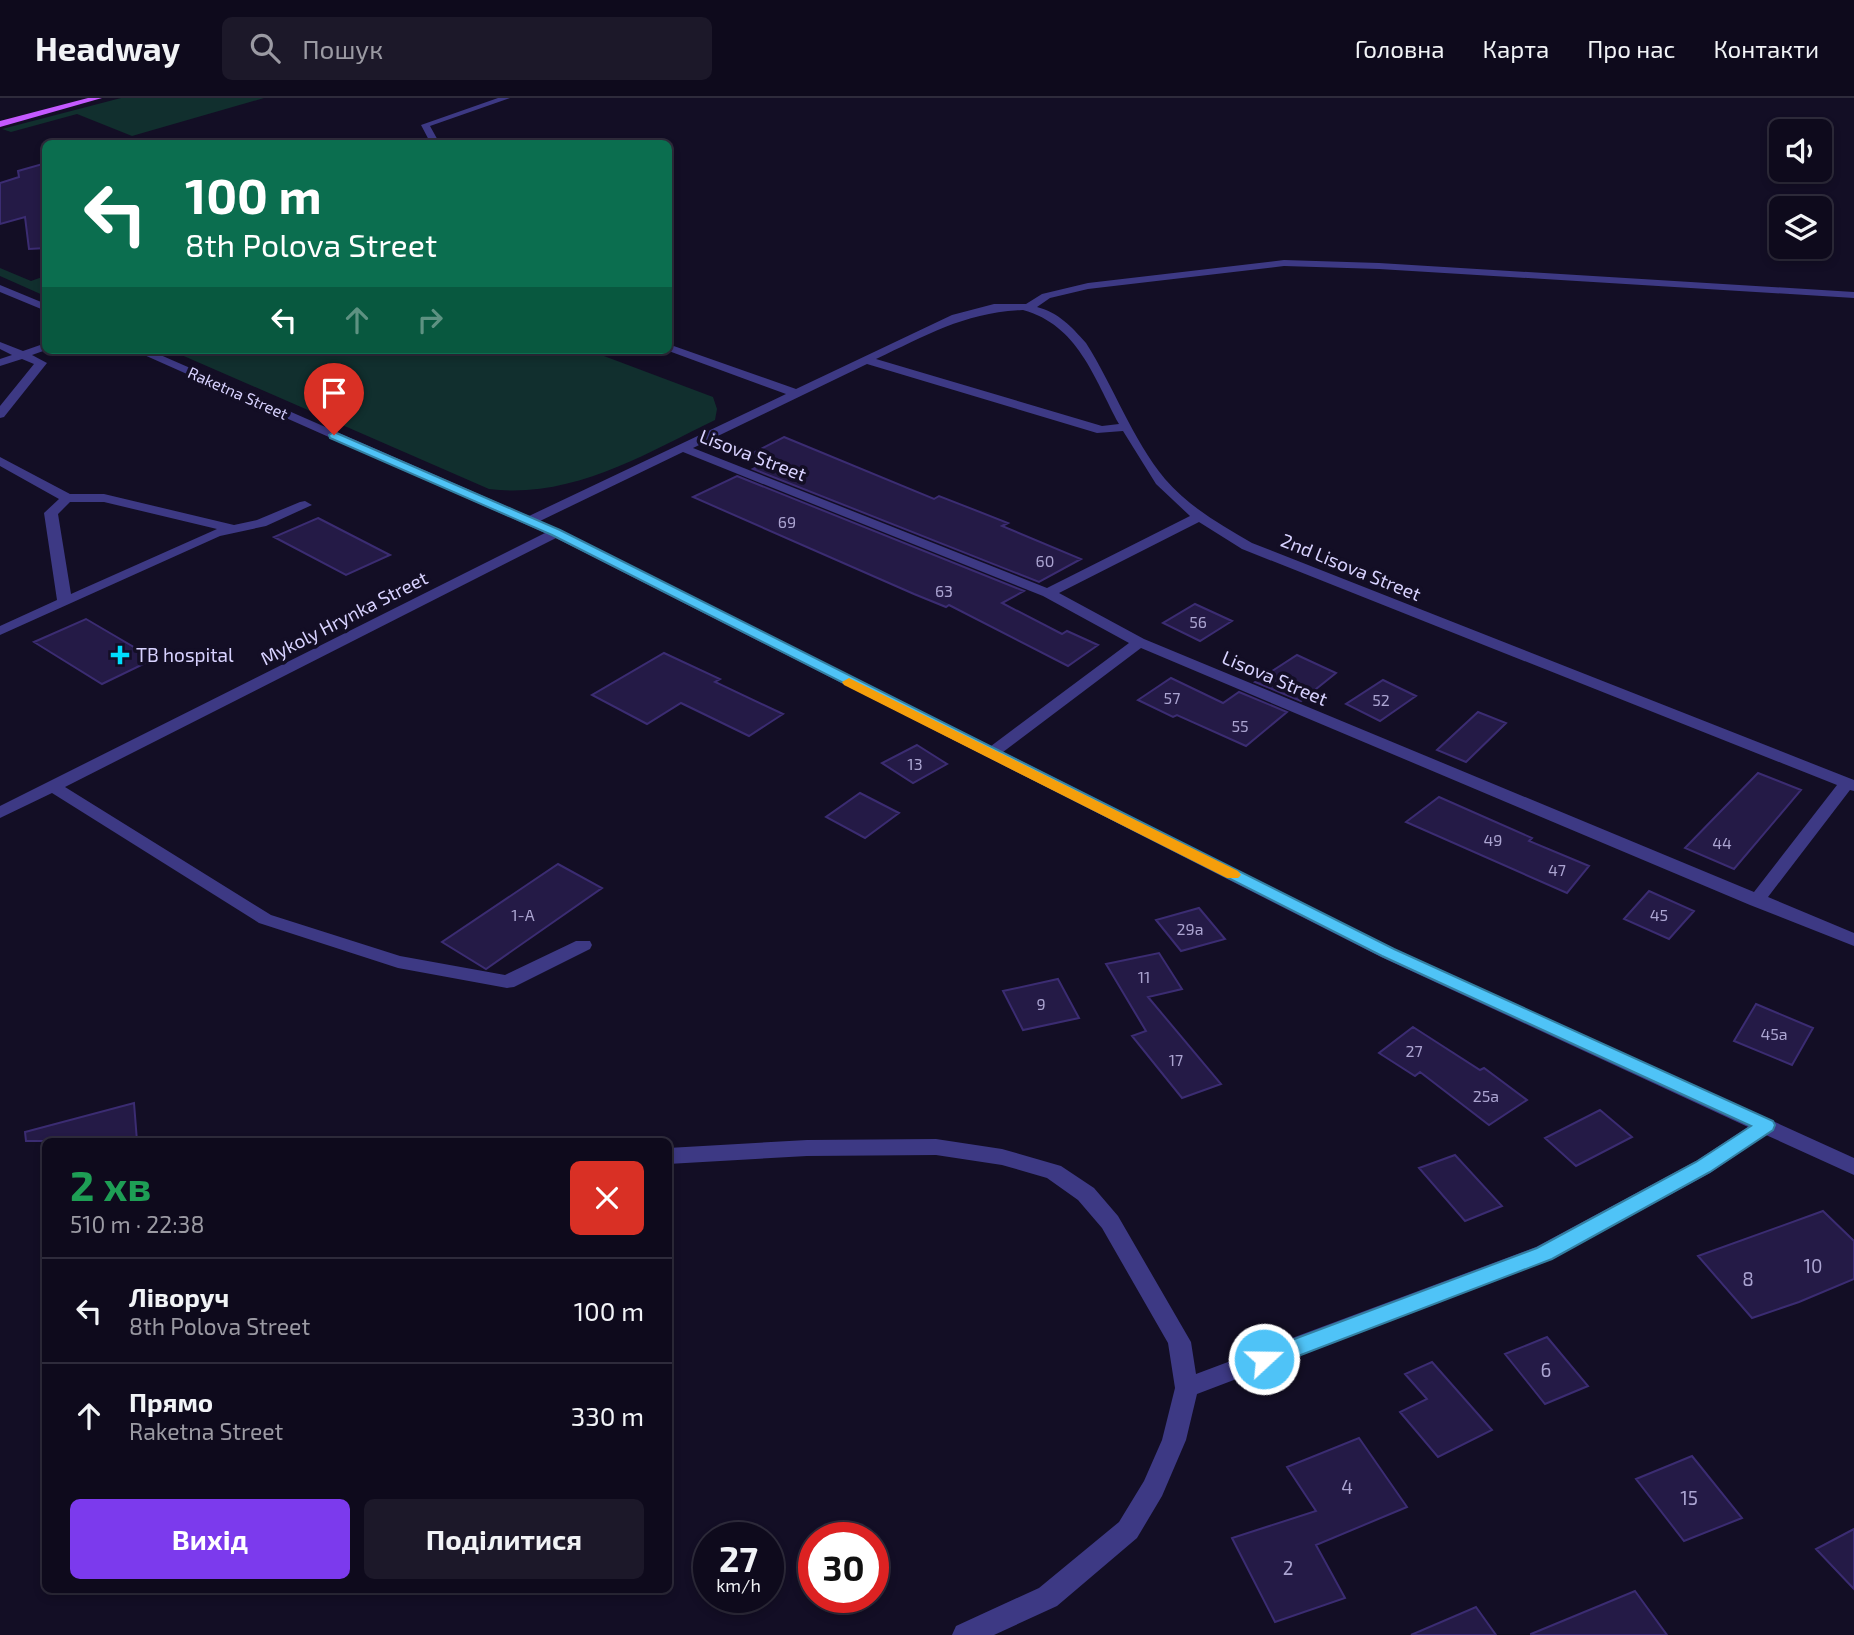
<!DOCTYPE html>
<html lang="uk">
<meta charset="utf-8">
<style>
body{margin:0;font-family:"Exo 2",sans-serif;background:#1c1829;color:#f1f3f6;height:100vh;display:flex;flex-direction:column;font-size:26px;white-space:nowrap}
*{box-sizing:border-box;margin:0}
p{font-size:23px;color:#9b9aa3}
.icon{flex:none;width:38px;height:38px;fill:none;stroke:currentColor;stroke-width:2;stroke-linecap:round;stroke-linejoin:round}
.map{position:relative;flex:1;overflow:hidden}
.side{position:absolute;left:42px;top:1040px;width:630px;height:455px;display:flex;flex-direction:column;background:#0e0a1c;border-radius:10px;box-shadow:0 4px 10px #0003,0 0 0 2px #2e2b3b}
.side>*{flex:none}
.guide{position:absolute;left:42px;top:42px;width:630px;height:214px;border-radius:10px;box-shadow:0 4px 10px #0003,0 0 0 2px #2e2b3b;background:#0b6e4f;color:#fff;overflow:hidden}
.fabs{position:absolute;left:1769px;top:21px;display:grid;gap:14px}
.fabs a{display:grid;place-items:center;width:63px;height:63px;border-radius:10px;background:#0e0a1c;box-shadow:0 4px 10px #0003,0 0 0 2px #2e2b3b;font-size:35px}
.speed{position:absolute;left:693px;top:1424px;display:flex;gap:14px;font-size:35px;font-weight:700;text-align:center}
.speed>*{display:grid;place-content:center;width:91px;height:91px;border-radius:50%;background:#0e0a1c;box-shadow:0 4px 10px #0003,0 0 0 2px #2e2b3b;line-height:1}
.speed small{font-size:18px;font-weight:400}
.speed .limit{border:10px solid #d22;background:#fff;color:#111}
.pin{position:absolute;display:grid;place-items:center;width:60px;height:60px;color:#fff;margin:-72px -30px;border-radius:50% 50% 50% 0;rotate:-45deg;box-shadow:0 0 7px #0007}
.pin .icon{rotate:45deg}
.me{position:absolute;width:77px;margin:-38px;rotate:69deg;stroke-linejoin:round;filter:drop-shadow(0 0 5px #0008)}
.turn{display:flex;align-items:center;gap:24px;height:147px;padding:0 28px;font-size:32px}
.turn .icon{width:91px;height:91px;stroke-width:2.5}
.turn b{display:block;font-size:49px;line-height:60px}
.lanes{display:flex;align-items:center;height:66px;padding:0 28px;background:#0003;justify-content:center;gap:35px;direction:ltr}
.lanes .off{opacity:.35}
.round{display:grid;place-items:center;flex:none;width:74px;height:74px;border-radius:10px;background:#1c1829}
.head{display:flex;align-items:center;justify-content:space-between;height:119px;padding:0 28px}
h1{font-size:42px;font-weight:700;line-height:52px;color:#1e9e55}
.action{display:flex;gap:14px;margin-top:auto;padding:14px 28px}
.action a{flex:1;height:80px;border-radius:10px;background:#7c3aed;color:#fff;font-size:28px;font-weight:700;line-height:80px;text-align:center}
.action a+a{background:#1c1829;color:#f1f3f6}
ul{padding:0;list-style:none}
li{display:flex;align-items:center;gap:21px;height:105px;padding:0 28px;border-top:2px solid #2e2b3b}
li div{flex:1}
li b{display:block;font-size:26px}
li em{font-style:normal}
header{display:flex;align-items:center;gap:42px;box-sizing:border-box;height:98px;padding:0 35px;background:#0e0a1c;border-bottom:2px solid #2e2b3b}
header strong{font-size:33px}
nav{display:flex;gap:38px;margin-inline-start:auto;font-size:24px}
.search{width:490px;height:63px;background:#1c1829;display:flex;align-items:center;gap:18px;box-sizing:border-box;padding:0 24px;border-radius:10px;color:#9b9aa3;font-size:26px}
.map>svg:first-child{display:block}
.green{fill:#112f2e}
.building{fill:#241a46;stroke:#3b2c72;stroke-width:2}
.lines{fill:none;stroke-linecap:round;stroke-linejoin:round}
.minor{fill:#3d3984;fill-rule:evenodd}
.major{fill:#c459ff;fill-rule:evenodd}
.route{fill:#4fc3f7;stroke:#337fa1;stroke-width:2}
.slow{fill:#f59e0b}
.poi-dot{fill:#00defd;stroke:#130e25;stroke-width:2.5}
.labels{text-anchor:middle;stroke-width:7;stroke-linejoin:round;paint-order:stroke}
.far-street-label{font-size:16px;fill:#d8d2ff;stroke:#130e25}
.number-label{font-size:16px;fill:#aba4d1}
.street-label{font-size:19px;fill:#d8d2ff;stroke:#130e25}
.poi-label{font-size:19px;fill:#d8d2ff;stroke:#130e25;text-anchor:start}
.near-number-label{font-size:19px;fill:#aba4d1}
</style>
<header>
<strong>Headway</strong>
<div class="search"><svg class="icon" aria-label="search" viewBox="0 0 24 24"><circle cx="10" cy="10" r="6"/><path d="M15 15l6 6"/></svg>Пошук</div>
<nav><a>Головна</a><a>Карта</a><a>Про нас</a><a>Контакти</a></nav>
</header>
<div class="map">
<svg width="1854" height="1537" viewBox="0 0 1854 1537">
<rect width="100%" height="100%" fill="#130e25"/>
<path class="green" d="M 121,0 L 264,0 L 132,38 L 77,16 L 11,34 L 2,31 Z
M 0,170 L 31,183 L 45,178 L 45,198 L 0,178 Z
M 170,252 L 588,252 L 713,299 L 717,311 L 715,322 C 643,357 572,401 489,391 Z"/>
<path class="building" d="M 46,65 L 46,150 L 29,151 L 25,119 L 0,126 L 0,85 L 19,79 L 18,73 Z
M 784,339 L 934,401 L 939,398 L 1008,425 L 1002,428 L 1081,461 L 1039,484 L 753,371 L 771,362 L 753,355 Z
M 737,378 L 1024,493 L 1002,505 L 1062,536 L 1067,533 L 1098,547 L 1068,568 L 949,507 L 946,509 L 914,496 L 693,399 Z
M 318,420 L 390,457 L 346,477 L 274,439 Z
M 1195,506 L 1232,523 L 1200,543 L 1163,525 Z
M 86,521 L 154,561 L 102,586 L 34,544 Z
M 664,555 L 720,581 L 715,584 L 783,616 L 749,638 L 681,605 L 647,626 L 592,597 Z
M 1297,557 L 1336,575 L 1301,603 L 1255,584 Z
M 1171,580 L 1223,605 L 1239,594 L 1287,614 L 1246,648 L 1177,617 L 1173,619 L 1138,602 Z
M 1383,582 L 1416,598 L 1380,623 L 1346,606 Z
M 1478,614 L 1506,625 L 1466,664 L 1437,652 Z
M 917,647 L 947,666 L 913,685 L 882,665 Z
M 1758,675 L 1801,692 L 1734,771 L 1685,750 Z
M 860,695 L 899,715 L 865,740 L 826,719 Z
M 1439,699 L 1532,740 L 1529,743 L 1589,768 L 1567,795 L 1406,724 Z
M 558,766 L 602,790 L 486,871 L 442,844 Z
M 1649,793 L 1694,813 L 1669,841 L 1624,821 Z
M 1199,810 L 1225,841 L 1181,853 L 1156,822 Z
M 1159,855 L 1182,891 L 1148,899 L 1221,986 L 1182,1000 L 1132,938 L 1146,933 L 1106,866 Z
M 1058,881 L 1079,920 L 1023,932 L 1003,893 Z
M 1756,906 L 1813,930 L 1792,967 L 1734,943 Z
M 1413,929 L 1480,972 L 1484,970 L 1527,1002 L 1489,1027 L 1420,974 L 1415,978 L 1379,955 Z
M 134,1005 L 137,1043 L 26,1043 L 25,1034 Z
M 1600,1012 L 1632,1039 L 1576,1068 L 1545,1040 Z
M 1455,1057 L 1502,1108 L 1465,1123 L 1419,1070 Z
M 1823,1113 L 1854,1143 L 1854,1181 L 1799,1204 L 1752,1220 L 1698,1158 Z
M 1547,1239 L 1588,1288 L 1545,1306 L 1505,1256 Z
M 1432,1264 L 1492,1332 L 1438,1359 L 1400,1314 L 1427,1301 L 1405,1276 Z
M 1359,1340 L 1407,1409 L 1316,1447 L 1345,1500 L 1275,1524 L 1232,1440 L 1316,1413 L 1287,1369 Z
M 1692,1358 L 1742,1420 L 1684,1443 L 1636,1381 Z
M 1854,1431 L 1854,1491 L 1816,1451 Z
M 1635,1493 L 1667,1537 L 1531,1537 L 1531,1536 Z
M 1476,1509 L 1496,1537 L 1411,1537 Z"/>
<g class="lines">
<path class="minor" d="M 498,0 L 510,0 L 430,28 L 440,46 L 431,46 L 421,27 Z
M 1284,162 L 1379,165 L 1854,194 L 1854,200 L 1379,171 L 1284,168 L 1088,191 L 1050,200 L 1037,209 C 1059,215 1071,228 1086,245 C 1114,289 1132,341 1165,381 C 1189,409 1221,427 1252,445 L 1854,682 L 1854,693 L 1850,692 L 1768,799 L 1854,835 L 1854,848 L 1750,807 L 1141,550 L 1003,654 L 1395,851 L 1854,1060 L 1854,1077 L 1766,1037 L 1710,1075 L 1552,1161 L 1197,1296 L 1186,1342 L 1162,1398 L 1137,1440 L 1057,1508 L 994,1537 L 952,1537 L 956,1528 L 1039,1490 L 1119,1424 L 1144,1383 L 1162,1342 L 1175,1290 L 1168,1245 L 1102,1130 L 1078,1102 L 1047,1080 L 1002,1067 L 936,1057 L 807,1058 L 668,1066 L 668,1050 L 807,1042 L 936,1041 L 1002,1051 L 1061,1068 L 1094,1090 L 1118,1118 L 1191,1244 L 1196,1276 L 1536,1149 L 1696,1063 L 1748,1029 L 1381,859 L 556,440 L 65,689 L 271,817 L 400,858 L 505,877 L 576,843 L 590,843 L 592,847 L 590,851 L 514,889 L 507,890 L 398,870 L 259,825 L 52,695 L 0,720 L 0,708 L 545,435 L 133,252 L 149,252 L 529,418 L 786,296 L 666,252 L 668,252 L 668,246 L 796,291 L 952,217 L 994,206 L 1026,206 L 1042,196 L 1088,185 ZM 1023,212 C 1078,227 1094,280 1119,326 L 1102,328 L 876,261 C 927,237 966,214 1023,212 ZM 867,266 L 1097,335 L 1123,333 L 1156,386 L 1190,418 L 1047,490 L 693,350 ZM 683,354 L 1043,498 L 1129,545 L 991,648 L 540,423 ZM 1199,424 L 1242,451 L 1837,687 L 1754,794 L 1144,541 L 1059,495 Z
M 0,187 L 46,206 L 46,213 L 0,194 Z
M 0,244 L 23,253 L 46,245 L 46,252 L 32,257 L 47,265 L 4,319 L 0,320 L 0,308 L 34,266 L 22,261 L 0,268 L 0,261 L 12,257 L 0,251 Z
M 0,359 L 70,396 L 104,396 L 234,427 L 257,422 L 300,404 L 305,403 L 312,407 L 266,428 L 220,438 L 0,537 L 0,528 L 57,502 L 44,415 L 59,401 L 0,368 ZM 70,404 L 104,404 L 217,431 L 71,496 L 58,416 Z"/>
<path class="major" d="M 88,0 L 102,0 L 0,29 L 0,23 Z"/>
</g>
<path class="route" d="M 334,334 L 560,432 L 1394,851 L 1773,1023 L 1775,1027 L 1773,1032 L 1710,1074 L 1552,1161 L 1272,1268 L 1264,1270 L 1257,1268 L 1254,1261 L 1257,1255 L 1537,1150 L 1696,1064 L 1751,1028 L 1382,858 L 552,437 L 330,340 L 329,337 Z"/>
<path class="slow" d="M 849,580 L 1238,773 L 1241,777 L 1238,780 L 1227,780 L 844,587 L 842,584 Z"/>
<path class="poi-dot" d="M116.5 546.5h7v7h7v7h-7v7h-7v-7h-7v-7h7z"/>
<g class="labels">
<g class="far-street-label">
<text transform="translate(238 295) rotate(24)" y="6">Raketna Street</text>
</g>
<g class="number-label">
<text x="787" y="430">69</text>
<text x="1045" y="469">60</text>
<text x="944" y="499">63</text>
<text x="1198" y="530">56</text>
<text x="1172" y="606">57</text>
<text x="1381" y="608">52</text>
<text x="1240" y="634">55</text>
<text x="915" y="672">13</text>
<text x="1493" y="748">49</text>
<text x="1722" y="751">44</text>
<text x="1557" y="778">47</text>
<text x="523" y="823">1-А</text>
<text x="1659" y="823">45</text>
<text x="1190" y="837">29а</text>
<text x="1144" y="885">11</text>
<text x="1041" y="912">9</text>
<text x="1774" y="942">45а</text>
<text x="1414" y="959">27</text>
<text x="1176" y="968">17</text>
<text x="1486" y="1004">25а</text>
</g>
<g class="street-label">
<text transform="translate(753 357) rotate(21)" y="7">Lisova Street</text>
<text transform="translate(1351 469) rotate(22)" y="7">2nd Lisova Street</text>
<text transform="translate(344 520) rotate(-27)" y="7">Mykoly Hrynka Street</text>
<text transform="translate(1275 580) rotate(23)" y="7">Lisova Street</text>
</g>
<g class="poi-label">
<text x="136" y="564">TB hospital</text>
</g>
<g class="near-number-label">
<text x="1813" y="1175">10</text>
<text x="1748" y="1188">8</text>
<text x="1546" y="1279">6</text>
<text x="1347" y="1396">4</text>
<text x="1689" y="1407">15</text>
<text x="1288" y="1477">2</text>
</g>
</g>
</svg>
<div class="fabs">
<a><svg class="icon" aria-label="sound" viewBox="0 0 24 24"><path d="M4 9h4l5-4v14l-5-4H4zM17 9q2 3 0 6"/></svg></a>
<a><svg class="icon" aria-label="layers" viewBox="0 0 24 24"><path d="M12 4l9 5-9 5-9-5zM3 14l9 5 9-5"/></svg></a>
</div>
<div class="speed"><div>27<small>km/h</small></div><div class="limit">30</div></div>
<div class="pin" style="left:334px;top:337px;background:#d93025"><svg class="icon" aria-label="arrive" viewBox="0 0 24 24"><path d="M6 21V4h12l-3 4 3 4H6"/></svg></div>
<svg class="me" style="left:1264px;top:1261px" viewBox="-20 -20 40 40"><circle r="17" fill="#4fc3f7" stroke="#fff" stroke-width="3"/><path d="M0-11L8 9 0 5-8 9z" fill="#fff"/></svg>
<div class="guide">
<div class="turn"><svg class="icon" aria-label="left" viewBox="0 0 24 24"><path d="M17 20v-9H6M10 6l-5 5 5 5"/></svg><div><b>100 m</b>8th Polova Street</div></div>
<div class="lanes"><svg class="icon" aria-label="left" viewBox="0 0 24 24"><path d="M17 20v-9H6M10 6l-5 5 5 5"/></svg><svg class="icon off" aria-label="ahead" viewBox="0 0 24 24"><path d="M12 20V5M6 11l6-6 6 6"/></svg><svg class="icon off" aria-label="right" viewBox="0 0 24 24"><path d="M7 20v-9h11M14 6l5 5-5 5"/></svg></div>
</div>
<section class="side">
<div class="head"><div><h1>2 хв</h1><p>510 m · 22:38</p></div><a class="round" style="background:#d93025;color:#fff"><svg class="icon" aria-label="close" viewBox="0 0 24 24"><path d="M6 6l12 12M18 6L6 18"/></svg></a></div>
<ul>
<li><svg class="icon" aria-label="left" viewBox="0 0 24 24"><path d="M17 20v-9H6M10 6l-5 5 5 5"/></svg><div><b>Ліворуч</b><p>8th Polova Street</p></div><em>100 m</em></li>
<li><svg class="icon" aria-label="ahead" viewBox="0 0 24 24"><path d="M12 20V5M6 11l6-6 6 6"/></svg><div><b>Прямо</b><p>Raketna Street</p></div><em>330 m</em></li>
</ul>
<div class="action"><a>Вихід</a><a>Поділитися</a></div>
</section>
</div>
